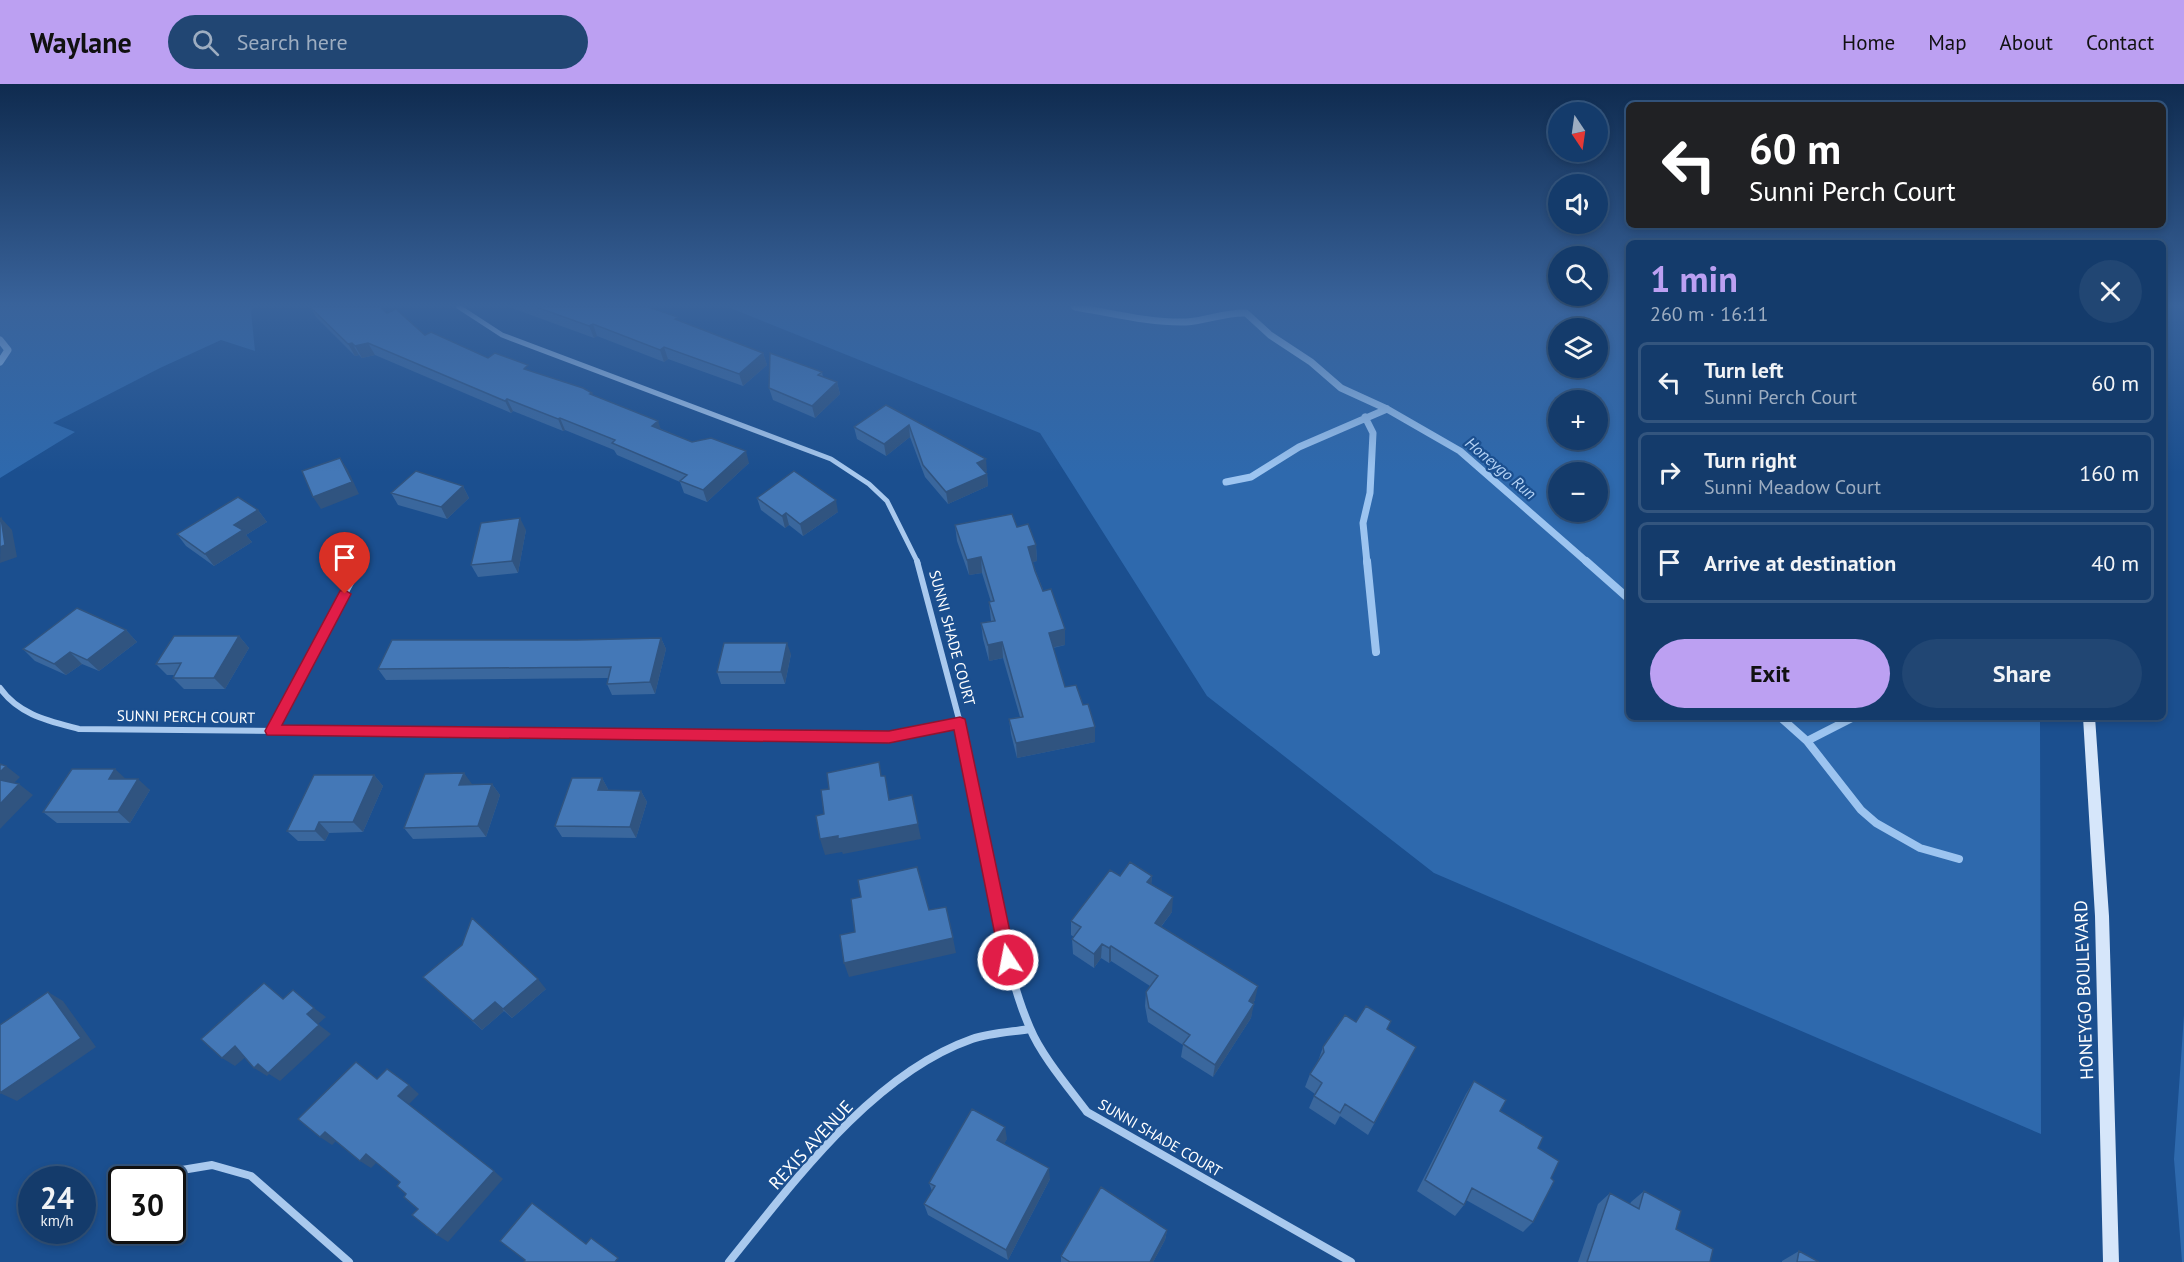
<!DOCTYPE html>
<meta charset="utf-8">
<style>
body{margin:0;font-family:"PT Sans",sans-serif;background:#214673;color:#f1f3f6;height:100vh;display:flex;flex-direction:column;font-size:22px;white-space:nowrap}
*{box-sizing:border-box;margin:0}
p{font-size:20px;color:#9dadc1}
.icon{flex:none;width:33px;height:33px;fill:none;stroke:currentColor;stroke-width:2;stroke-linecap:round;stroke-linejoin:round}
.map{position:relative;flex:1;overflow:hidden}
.panel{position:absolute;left:1626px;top:156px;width:540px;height:480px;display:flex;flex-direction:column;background:#143b6b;border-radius:9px;box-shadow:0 3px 9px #0003,0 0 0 2px #33557e}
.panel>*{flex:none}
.banner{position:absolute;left:1626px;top:18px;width:540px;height:126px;border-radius:9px;box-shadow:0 3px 9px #0003,0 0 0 2px #33557e;background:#202124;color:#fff;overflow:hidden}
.needle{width:39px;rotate:167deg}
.controls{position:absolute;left:1548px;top:18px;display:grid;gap:12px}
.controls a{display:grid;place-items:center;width:60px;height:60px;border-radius:50%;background:#143b6b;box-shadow:0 3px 9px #0003,0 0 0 2px #33557e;font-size:30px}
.speed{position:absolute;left:18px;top:1082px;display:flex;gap:12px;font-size:30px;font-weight:700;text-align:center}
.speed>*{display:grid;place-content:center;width:78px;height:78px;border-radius:50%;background:#143b6b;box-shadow:0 3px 9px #0003,0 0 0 2px #33557e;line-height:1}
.speed small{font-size:15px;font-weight:400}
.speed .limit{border:3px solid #111;border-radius:9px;background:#fff;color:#111}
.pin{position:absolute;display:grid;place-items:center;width:51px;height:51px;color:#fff;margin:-62px -26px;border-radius:50% 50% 50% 0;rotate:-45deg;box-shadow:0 0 6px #0007}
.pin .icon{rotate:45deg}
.me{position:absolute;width:66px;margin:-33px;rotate:349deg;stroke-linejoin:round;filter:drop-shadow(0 0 4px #0008)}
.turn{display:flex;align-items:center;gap:21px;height:126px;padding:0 24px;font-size:27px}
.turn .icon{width:78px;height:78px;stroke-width:2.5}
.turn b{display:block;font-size:42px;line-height:51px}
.round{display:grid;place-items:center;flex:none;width:63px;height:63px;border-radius:32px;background:#214673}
.headline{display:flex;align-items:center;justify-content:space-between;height:102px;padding:0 24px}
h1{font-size:36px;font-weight:700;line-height:45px;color:#bca0f2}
.primary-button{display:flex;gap:12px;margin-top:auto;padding:12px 24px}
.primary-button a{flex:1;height:69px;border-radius:36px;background:#bca0f2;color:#111;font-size:24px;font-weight:700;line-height:69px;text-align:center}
.primary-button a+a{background:#214673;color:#f1f3f6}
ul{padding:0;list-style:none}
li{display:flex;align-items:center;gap:18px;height:81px;margin:0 12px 9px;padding:0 12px;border:3px solid #33557e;border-radius:9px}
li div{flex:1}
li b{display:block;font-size:22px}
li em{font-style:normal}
header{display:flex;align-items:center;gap:36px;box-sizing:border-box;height:84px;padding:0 30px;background:#bca0f2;color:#111}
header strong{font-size:28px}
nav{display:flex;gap:33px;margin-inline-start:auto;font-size:21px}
.search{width:420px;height:54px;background:#214673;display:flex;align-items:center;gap:15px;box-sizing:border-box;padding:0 21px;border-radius:33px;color:#9dadc1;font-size:22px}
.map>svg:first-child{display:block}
.green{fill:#2e69ad;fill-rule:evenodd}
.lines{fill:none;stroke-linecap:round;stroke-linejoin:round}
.stream-far1{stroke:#9cc4f0;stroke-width:7}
.stream{stroke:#9cc4f0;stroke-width:8}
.minor-far2{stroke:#a9c9ee;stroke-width:5}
.minor-far1{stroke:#a9c9ee;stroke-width:6}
.minor{stroke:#a9c9ee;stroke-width:8}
.secondary{fill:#d6e6fa;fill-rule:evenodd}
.wall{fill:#3a679d}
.shaded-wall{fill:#305480}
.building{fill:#4478b7;stroke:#305480;stroke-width:1.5}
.route{fill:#e11d48;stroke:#92132f;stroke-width:1.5}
.labels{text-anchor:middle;stroke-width:4.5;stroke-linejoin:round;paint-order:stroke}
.street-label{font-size:15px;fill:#fff;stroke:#1b4f8f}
.water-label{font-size:16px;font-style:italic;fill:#b5d3f5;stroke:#1b4f8f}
.near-street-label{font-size:18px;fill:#fff;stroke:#1b4f8f}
</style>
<header>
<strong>Waylane</strong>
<div class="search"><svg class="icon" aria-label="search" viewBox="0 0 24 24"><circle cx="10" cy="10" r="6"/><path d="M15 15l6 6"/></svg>Search here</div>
<nav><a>Home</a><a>Map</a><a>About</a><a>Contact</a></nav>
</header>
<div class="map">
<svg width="2184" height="1178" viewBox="0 0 2184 1178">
<rect width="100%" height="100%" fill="#1b4f8f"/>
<path class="green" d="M 0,223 L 254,223 L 251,227 L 255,267 L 221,256 L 160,284 L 53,339 L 75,348 L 0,394 Z
M 728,223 L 1629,223 L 1629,633 L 2040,633 L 2041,1050 L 1434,789 L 1207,612 L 1040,349 ZM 1558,244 L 1598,244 L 1598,284 L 1558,284 ZM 1558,316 L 1598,316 L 1598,356 L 1558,356 ZM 1558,388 L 1598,388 L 1598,428 L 1558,428 Z
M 2184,931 L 2184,1178 L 2182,1178 L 2174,1075 Z"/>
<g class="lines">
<path class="stream-far1" d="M 1075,223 C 1112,229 1149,239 1186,238 C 1207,237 1225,228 1246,229 L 1270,251 L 1311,278 L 1341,304 L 1387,325 L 1460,367 L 1588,479
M 0,256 L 8,266 L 0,278
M 1365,333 L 1373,349 L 1370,409 L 1363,439 L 1367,479
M 1226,398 L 1251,393 L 1299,363 L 1387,325"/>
<path class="stream" d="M 1367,477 L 1376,568
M 1586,477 L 1629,515
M 1780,633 L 1807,657 L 1861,726 L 1876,739 L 1920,764 L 1959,775
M 1807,657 L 1854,633"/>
<path class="minor-far2" d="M 459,223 L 502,251 L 831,375 L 869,400 L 887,417 L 918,479"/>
<path class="minor-far1" d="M 917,477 L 960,639 L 991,793
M 0,604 C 19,631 49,637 79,645 L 889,653 L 960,639
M 272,647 L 355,491"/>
<path class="minor" d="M 991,791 C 1001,842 1009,896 1030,944 C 1041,971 1069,1004 1087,1028 L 1351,1178
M 158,1090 L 212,1081 L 251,1092 L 349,1178
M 729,1178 C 793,1099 872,990 972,955 C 990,949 1011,948 1030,945"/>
<path class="secondary" d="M 2083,633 L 2095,633 L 2109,832 L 2119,1178 L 2103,1178 L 2095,832 Z"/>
</g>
<path class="wall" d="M 310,223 L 387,229 L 425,251 L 488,274 L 530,287 L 593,311 L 661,345 L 692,358 L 749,379 L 707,418 L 684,409 L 680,398 L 617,371 L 614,366 L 565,346 L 563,347 L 513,327 L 511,329 L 375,271 L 362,274 L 359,271 L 355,272 L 316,233 Z
M 509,223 L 648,223 L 679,237 L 763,269 L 767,281 L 743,302 L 668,275 L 664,278 L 597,252 L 594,254 Z
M 822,288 L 823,293 L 837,298 L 840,310 L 815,334 L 773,316 L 769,304 Z
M 886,321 L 987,387 L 985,388 L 987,390 L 988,402 L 948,420 L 925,393 L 910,353 L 886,372 L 857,355 L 854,343 Z
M 463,402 L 469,414 L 447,435 L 398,421 L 391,409 Z
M 757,414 L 838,428 L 803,452 L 789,441 L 785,444 L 761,426 Z
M 258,426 L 267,438 L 246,451 L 252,458 L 214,482 L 186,462 L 177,450 Z
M 955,441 L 1017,443 L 1036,461 L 1037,477 L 1032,478 L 1065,561 L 1053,564 L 1065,603 L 1095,658 L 1017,674 L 1011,650 L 1009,635 L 1020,633 L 1003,574 L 989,577 L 983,555 L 981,539 L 991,537 L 989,518 L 991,518 L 982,489 L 969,491 L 957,457 Z
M 526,446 L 518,489 L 478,493 L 471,481 Z
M 126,546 L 137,558 L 99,587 L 82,580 L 66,591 L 35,577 L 23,565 Z
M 239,552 L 249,564 L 225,605 L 184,605 L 173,594 L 174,591 L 167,591 L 156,580 Z
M 661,554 L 666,565 L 655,610 L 612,611 L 607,600 L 608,594 L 386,596 L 378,585 L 577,556 Z
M 791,570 L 785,600 L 721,600 L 717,588 Z
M 464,689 L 471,701 L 492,700 L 500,711 L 486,753 L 413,755 L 404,744 Z
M 374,691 L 383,702 L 363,748 L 329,749 L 325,757 L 298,757 L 287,747 Z
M 602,694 L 608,705 L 608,706 L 641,707 L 647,718 L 636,754 L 562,753 L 555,742 Z
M 126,695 L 150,706 L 130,739 L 57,739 L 43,728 Z
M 1120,792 L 1152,792 L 1151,800 L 1172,828 L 1161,843 L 1255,916 L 1253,919 L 1251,934 L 1213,993 L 1181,973 L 1183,961 L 1148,938 L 1145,922 L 1146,908 L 1150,902 L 1111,877 L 1109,879 L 1101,874 L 1094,884 L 1073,870 L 1072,855 L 1074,853 L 1071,851 L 1071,837 Z
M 423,893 L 546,905 L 512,934 L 504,927 L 482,946 Z
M 1387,945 L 1416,963 L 1368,1051 L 1340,1032 L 1335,1041 L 1309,1024 L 1315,1010 L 1305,1003 L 1310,990 L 1318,977 L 1323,963 Z
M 1474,997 L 1500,1027 L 1533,1138 L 1523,1148 L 1466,1116 L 1464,1121 L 1455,1132 L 1417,1107 L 1466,1010 Z
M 1007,1055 L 1004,1059 L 1050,1095 L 1008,1176 L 928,1131 L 924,1120 L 932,1107 L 929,1099 Z
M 1644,1107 L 1676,1145 L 1710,1178 L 1578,1178 L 1598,1120 L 1610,1109 L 1630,1120 L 1631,1118 Z
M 1167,1146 L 1165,1156 L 1153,1178 L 1061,1178 L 1061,1172 Z
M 1799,1167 L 1819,1178 L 1782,1178 L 1782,1177 Z"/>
<path class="shaded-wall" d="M 593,240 L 597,252 L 594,254 L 589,242 Z
M 352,259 L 359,271 L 355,272 L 348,260 Z
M 368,259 L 375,271 L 362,274 L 355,262 Z
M 664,263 L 668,275 L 664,278 L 660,266 Z
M 763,269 L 767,281 L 743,302 L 739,290 Z
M 837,298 L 840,310 L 815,334 L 812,322 Z
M 507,315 L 513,327 L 511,329 L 505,317 Z
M 560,334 L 565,346 L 563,347 L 558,335 Z
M 658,337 L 662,349 L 652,342 Z
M 909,341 L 910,353 L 886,372 L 884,360 Z
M 746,367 L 749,379 L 707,418 L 703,406 Z
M 340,374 L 348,386 L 359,410 L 321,425 L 313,413 Z
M 986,375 L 987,387 L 978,391 L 977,379 Z
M 987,390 L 988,402 L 948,420 L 946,408 Z
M 463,402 L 469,414 L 447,435 L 441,423 Z
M 836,416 L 838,428 L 803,452 L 800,440 Z
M 258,426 L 267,438 L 246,451 L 252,458 L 214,482 L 205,470 L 234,441 Z
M 786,429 L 789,441 L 785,444 L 782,432 Z
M 1,434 L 12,446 L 17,473 L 0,479 Z
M 520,434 L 526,446 L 518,489 L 512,477 Z
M 1036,461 L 1037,477 L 1029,479 L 1028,463 Z
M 981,473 L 982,489 L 969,491 L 967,476 Z
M 1065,545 L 1065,561 L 1050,564 L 1049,549 Z
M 126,546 L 137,558 L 99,587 L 87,576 Z
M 239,552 L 249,564 L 225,605 L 214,594 Z
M 661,554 L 666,565 L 655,610 L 650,598 Z
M 1002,558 L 1003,574 L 989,577 L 988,561 Z
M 787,559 L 791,570 L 785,600 L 781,588 Z
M 70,568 L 82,580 L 66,591 L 54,580 Z
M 1095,643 L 1095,658 L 1017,674 L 1016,659 Z
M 6,682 L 20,693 L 8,705 L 0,699 L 0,688 Z
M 115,685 L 127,696 L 109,695 Z
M 464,689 L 472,700 L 467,712 L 459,701 Z
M 374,691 L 383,702 L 363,748 L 353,738 Z
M 602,694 L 608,705 L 604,717 L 598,706 Z
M 138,695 L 150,706 L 130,739 L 118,728 Z
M 19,700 L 33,711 L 0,745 L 0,720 Z
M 492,700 L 500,711 L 486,753 L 478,742 Z
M 641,707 L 647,718 L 636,754 L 630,743 Z
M 912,711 L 921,755 L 843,770 L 842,768 L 825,771 L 820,755 Z
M 319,738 L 329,749 L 325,757 L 315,747 Z
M 1152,792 L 1151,807 L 1147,798 Z
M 1173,813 L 1172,828 L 1153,853 L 1155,839 Z
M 953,854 L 956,869 L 849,893 L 844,879 Z
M 1102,860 L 1101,874 L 1094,884 L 1094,870 Z
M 1111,862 L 1111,877 L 1109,879 L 1109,864 Z
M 538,895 L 546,905 L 512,934 L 503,925 Z
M 1258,902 L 1255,916 L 1246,931 L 1249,917 Z
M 48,908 L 63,917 L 96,963 L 17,1017 L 0,1009 Z
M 495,918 L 504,927 L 482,946 L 473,937 Z
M 1254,920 L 1251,934 L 1213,993 L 1215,981 Z
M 314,924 L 326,933 L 318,940 L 331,950 L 280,997 L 269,990 L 267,992 L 254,984 Z
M 235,962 L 248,971 L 235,982 L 222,974 Z
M 409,1001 L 419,1010 L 409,1020 L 398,1012 Z
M 1005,1043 L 1007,1055 L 1000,1067 L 997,1056 Z
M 325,1048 L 337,1056 L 332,1061 L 320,1053 Z
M 366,1070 L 377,1078 L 371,1084 L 360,1077 Z
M 1049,1084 L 1050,1095 L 1008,1176 L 1006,1166 Z
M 494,1087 L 503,1095 L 448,1158 L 437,1151 Z
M 1167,1146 L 1165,1156 L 1153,1178 L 1150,1178 Z"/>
<path class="building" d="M 310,223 L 380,223 L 387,229 L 396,225 L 425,251 L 431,248 L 488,274 L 495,269 L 528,281 L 524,285 L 583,304 L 592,309 L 590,310 L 658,337 L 652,342 L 692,358 L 711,354 L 746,367 L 703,406 L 680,397 L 687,391 L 612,359 L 615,356 L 560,334 L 558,335 L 507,315 L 505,317 L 368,259 L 355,262 L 352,259 L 348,260 Z
M 536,223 L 648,223 L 678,233 L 675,235 L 763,269 L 739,290 L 664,263 L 660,266 L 593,240 L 589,242 Z
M 770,269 L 822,288 L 818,291 L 837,298 L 812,322 L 769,304 Z
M 886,321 L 986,375 L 977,379 L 987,390 L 946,408 L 923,381 L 909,341 L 884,360 L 854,343 Z
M 340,374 L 352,398 L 313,413 L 302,387 Z
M 416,387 L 463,402 L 441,423 L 391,409 Z
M 794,387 L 836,416 L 800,440 L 786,429 L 782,432 L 757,414 Z
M 238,413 L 258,426 L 234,441 L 243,446 L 205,470 L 177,450 Z
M 1012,430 L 1017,443 L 1028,440 L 1036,461 L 1028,463 L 1035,487 L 1043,507 L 1051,505 L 1065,545 L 1049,549 L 1065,603 L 1076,601 L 1083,621 L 1088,620 L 1095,643 L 1016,659 L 1009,635 L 1023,633 L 1002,558 L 988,561 L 981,539 L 995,537 L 989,518 L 994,517 L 981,473 L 967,476 L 955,441 Z
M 1,434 L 5,461 L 0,463 L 0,435 Z
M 520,434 L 512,477 L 471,481 L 481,439 Z
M 77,524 L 126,546 L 87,576 L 70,568 L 54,580 L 23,565 Z
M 174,552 L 239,552 L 214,594 L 173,594 L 181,579 L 156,580 Z
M 661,554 L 650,598 L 607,600 L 611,583 L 378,585 L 392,556 L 577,556 Z
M 724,559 L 787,559 L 781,588 L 717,588 Z
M 879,678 L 881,692 L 885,692 L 889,716 L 912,711 L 918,740 L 838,755 L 838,752 L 820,755 L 816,732 L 824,730 L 821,706 L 829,705 L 827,689 Z
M 0,680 L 6,682 L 0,688 Z
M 72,685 L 115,685 L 109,695 L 138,695 L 118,728 L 43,728 Z
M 464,689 L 459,701 L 492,700 L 478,742 L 404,744 L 425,690 Z
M 314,691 L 374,691 L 353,738 L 319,738 L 315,747 L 287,747 Z
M 572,694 L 602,694 L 598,706 L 641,707 L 630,743 L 555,742 Z
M 0,696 L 19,700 L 0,720 Z
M 1130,778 L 1152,792 L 1147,798 L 1173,813 L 1155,839 L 1258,902 L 1249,917 L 1254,920 L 1215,981 L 1183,960 L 1190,951 L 1149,924 L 1146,908 L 1158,892 L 1111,862 L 1109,864 L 1102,860 L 1094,870 L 1072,855 L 1081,843 L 1071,837 L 1110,786 L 1120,792 Z
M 917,783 L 929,826 L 946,823 L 953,854 L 844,879 L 840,851 L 855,848 L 851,815 L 861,813 L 858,796 Z
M 472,834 L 538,895 L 503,925 L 495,918 L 473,937 L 423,893 L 462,861 Z
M 264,899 L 283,915 L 293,906 L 314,924 L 307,930 L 319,941 L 268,989 L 258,980 L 254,984 L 235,962 L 222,974 L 201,955 Z
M 48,908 L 81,954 L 0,1009 L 0,941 Z
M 1366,922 L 1391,937 L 1387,945 L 1416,963 L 1374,1039 L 1345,1020 L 1340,1029 L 1314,1012 L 1322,999 L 1310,990 L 1324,968 L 1323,963 L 1345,931 L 1356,938 Z
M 356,978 L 377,995 L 387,985 L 409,1001 L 398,1012 L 494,1087 L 437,1151 L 412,1131 L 418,1125 L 404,1113 L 406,1110 L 397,1102 L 400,1098 L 366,1070 L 360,1077 L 325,1048 L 320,1053 L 298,1035 Z
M 1474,997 L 1506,1016 L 1500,1027 L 1543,1053 L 1538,1064 L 1559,1077 L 1551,1094 L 1554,1097 L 1533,1138 L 1472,1104 L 1464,1121 L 1425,1096 Z
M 972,1025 L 1005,1043 L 997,1056 L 1049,1084 L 1006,1166 L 924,1120 L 935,1102 L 929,1099 Z
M 1101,1103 L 1167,1146 L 1150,1178 L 1070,1178 L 1061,1172 Z
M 1644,1107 L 1681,1127 L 1676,1145 L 1713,1165 L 1710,1178 L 1587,1178 L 1610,1109 L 1639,1125 Z
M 532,1119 L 586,1160 L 591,1154 L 618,1174 L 615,1178 L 524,1178 L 525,1176 L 500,1157 Z
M 1799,1167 L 1819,1178 L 1797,1178 Z"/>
<linearGradient id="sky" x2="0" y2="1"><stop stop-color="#0f2b4f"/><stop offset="0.57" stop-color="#39639b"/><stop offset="1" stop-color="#39639b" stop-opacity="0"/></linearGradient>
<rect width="2184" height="388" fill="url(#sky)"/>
<path class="route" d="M 345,506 L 351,510 L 282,641 L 889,647 L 960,633 L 965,635 L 1016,876 L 1013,881 L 1008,883 L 1002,881 L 1000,876 L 954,646 L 889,659 L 267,651 L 265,647 L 267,643 L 340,507 Z"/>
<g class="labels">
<g class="street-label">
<text transform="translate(952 554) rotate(75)" y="5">SUNNI SHADE COURT</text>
<text transform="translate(186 633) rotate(1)" y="5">SUNNI PERCH COURT</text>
<text transform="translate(1160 1054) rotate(30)" y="5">SUNNI SHADE COURT</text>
</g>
<g class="water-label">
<text transform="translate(1501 384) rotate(40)" y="6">Honeygo Run</text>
</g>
<g class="near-street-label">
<text transform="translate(2084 906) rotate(-92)" y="6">HONEYGO BOULEVARD</text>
<text transform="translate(811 1061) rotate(-47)" y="6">REXIS AVENUE</text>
</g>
</g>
</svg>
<div class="controls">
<a><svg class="needle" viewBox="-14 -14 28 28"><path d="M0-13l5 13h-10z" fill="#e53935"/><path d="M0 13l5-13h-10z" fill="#9dadc1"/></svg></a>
<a><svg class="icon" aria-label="sound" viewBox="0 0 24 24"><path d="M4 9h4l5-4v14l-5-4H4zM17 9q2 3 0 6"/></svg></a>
<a><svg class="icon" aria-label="search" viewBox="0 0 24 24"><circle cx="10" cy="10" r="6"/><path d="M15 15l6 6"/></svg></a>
<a><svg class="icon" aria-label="layers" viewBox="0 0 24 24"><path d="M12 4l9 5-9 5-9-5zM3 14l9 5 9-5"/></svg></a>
<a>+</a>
<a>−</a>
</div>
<div class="speed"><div>24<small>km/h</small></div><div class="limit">30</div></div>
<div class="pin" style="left:345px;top:510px;background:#d93025"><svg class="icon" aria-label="arrive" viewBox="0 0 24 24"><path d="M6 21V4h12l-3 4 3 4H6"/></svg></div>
<svg class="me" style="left:1008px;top:876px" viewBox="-20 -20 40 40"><circle r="17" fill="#e11d48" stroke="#fff" stroke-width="3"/><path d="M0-11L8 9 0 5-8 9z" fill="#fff"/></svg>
<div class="banner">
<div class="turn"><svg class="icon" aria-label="left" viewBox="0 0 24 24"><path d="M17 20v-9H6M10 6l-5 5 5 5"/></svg><div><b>60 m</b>Sunni Perch Court</div></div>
</div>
<section class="panel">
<div class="headline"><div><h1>1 min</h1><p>260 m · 16:11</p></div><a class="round"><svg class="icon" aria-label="close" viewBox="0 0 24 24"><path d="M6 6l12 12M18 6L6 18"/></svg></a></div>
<ul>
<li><svg class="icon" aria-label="left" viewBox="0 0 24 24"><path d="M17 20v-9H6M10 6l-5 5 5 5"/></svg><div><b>Turn left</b><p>Sunni Perch Court</p></div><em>60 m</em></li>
<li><svg class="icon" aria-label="right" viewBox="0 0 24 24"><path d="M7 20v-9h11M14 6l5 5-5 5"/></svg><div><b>Turn right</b><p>Sunni Meadow Court</p></div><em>160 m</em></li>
<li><svg class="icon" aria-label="arrive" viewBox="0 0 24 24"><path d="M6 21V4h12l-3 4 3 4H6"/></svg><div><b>Arrive at destination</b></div><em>40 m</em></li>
</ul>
<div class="primary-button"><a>Exit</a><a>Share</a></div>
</section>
</div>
